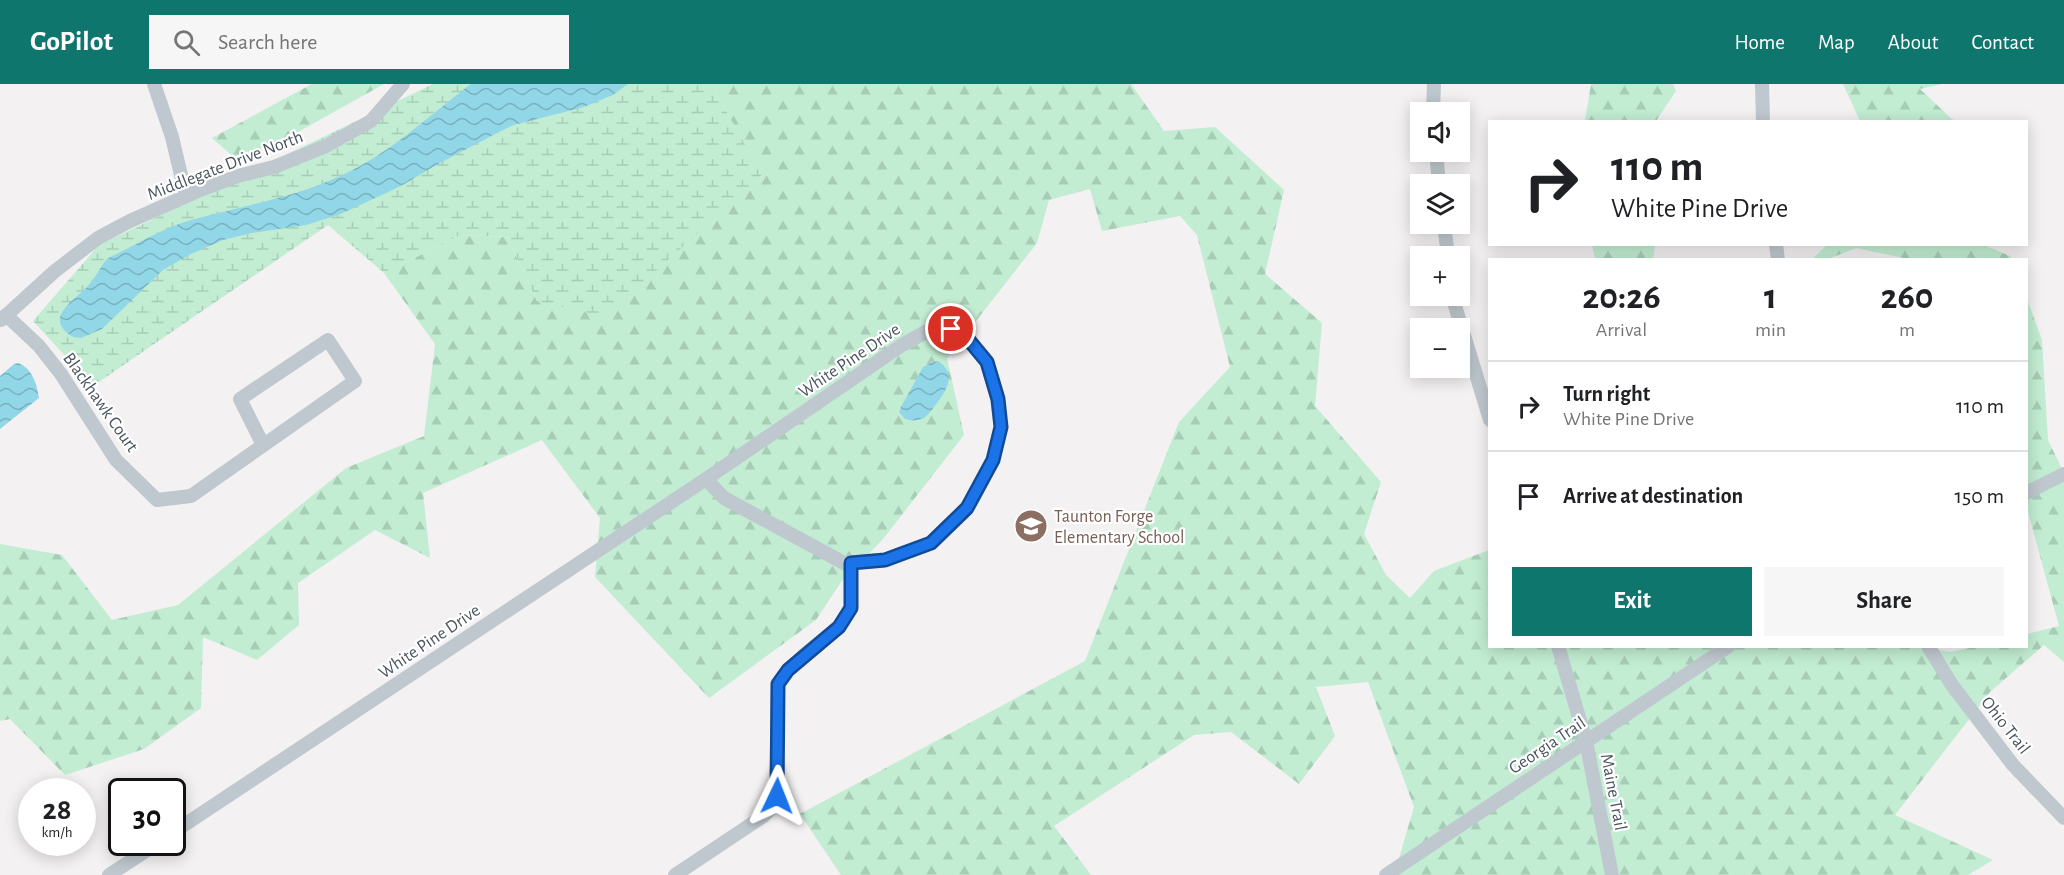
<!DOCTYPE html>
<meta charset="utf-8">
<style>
body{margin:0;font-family:"Alegreya Sans",sans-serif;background:#f6f6f6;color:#202124;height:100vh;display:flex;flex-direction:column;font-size:22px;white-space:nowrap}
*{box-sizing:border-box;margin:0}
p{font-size:20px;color:#757577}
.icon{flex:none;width:33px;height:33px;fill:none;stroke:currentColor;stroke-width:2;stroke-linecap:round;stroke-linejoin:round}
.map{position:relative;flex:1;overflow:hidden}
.details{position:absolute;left:1488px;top:174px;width:540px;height:390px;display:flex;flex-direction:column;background:#fff;border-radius:0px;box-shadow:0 3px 15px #0003}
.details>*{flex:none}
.top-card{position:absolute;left:1488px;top:36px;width:540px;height:126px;border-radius:0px;box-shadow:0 3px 15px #0003;background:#fff;color:#202124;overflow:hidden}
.controls{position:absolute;left:1410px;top:18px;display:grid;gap:12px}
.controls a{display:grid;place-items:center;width:60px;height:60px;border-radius:0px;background:#fff;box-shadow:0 3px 15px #0003;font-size:30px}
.speed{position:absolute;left:18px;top:694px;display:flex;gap:12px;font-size:30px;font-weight:700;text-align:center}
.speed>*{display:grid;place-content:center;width:78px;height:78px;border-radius:50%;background:#fff;box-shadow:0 3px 15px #0003;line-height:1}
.speed small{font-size:15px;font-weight:400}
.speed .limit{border:3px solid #111;border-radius:9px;background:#fff;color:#111}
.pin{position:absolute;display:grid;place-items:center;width:51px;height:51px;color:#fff;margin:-26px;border:3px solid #fff;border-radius:50%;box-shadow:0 2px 6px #0007}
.me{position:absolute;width:66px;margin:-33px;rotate:2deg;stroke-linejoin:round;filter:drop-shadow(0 0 4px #0008)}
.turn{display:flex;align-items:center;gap:21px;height:126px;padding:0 24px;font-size:27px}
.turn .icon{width:78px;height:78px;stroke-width:2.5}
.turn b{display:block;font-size:42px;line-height:51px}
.eta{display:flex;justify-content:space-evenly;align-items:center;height:102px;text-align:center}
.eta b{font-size:36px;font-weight:700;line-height:42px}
.button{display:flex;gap:12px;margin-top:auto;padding:12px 24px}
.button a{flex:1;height:69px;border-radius:0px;background:#0f766e;color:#fff;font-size:24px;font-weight:700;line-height:69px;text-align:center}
.button a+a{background:#f6f6f6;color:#202124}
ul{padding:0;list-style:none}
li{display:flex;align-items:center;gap:18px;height:90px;padding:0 24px;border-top:2px solid #e0e0e0}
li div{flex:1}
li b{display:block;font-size:22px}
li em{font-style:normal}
header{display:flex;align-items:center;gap:36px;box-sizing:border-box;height:84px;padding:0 30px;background:#0f766e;color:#fff}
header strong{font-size:28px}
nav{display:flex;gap:33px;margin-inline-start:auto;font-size:21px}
.search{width:420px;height:54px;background:#f6f6f6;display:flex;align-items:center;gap:15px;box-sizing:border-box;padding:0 21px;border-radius:0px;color:#757577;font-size:22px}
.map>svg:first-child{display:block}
.forest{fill:url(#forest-firs)}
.wetland{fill:url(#wetland-marsh)}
.water{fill:url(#water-waves)}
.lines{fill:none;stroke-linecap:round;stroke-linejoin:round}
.minor{stroke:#bfc8ce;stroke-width:14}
.route-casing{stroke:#114b97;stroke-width:15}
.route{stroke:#1a73e8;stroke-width:10}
.labels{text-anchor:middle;stroke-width:4.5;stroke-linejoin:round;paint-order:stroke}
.street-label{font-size:18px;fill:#49545d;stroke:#fff}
.education-label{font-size:18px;fill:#785e54;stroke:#fff;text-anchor:start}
</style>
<header>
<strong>GoPilot</strong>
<div class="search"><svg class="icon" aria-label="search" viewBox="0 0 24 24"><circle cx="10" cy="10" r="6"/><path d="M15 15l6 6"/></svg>Search here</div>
<nav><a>Home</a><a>Map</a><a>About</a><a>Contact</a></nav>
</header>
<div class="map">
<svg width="2064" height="791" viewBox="0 0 2064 791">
<defs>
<pattern id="forest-firs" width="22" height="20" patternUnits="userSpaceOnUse" patternTransform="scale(1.5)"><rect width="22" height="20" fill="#c2edd2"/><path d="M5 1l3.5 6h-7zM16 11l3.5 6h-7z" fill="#a8cdb7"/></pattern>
<pattern id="wetland-marsh" width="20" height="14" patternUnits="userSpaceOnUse" patternTransform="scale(1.5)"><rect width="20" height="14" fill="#c2edd2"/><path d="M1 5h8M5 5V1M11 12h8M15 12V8" fill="none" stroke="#a8cdb7"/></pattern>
<pattern id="water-waves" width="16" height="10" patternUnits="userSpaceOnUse" patternTransform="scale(1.5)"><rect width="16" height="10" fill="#92d7e8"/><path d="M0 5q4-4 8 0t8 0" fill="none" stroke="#79b1bf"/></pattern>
</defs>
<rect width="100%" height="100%" fill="#f3f1f1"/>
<path class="forest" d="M 312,0 L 384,0 L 289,53 L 236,75 L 212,54 Z
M 711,0 L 1131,0 L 1164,47 L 1215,43 L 1284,106 L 1265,190 L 1322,239 L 1315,322 L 1381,398 L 1364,450 L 1386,491 L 1410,514 L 1434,487 L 1489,466 L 1490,562 L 1915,562 L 1950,568 L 1975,563 L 2026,562 L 2027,550 L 2059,542 L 2027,424 L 2027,215 L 2042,256 L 2048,356 L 2064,389 L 2064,578 L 2044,561 L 1990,608 L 1895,731 L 1993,776 L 1968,791 L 1394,791 L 1414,723 L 1368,598 L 1316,603 L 1335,652 L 1299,700 L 1231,648 L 1194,651 L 1054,742 L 1091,791 L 841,791 L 800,730 L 1085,577 L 1179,338 L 1230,283 L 1197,151 L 1180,132 L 1102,147 L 1090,105 L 1049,116 L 1037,159 L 947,274 L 964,351 L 883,455 L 841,498 L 816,536 L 709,614 L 595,493 L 600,434 L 542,356 L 423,409 L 430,474 L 375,446 L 298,499 L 299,541 L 257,576 L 203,553 L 201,624 L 144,665 L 65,691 L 10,635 L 0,637 L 0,460 L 62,471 L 112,536 L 178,521 L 346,384 L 424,352 L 435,260 L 384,189 L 460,151 L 507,153 L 537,217 L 762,92 Z
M 1591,0 L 1673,0 L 1676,7 L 1656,37 L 1585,37 Z
M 1843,0 L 1942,0 L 1920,5 L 1954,37 L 1860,37 Z
M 1592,161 L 1592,160 L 1655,161 L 1653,176 L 1595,175 Z
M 1827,161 L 1984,161 L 2010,172 L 2011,175 L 1908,175 L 1856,164 L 1828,175 L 1812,175 Z"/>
<path class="wetland" d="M 433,0 L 711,0 L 762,91 L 605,233 L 537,217 L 507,153 L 460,151 L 384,189 L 328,141 L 93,302 L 33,237 L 99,161 Z"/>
<path class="water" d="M 471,0 L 628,0 L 613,11 L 584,23 L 514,41 L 501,47 L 438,80 L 401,102 L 341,130 L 306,141 L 252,149 L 223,156 L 191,170 L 163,186 L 102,245 L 81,254 L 73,253 C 40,232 78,216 91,198 C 98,190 101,181 108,174 C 135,162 162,144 191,136 C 241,122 293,114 340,92 C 390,70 428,32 471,0 Z
M 938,277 C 957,289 947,306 937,319 C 933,324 929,330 924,334 C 918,337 911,337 905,335 L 899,328 L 901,323 L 923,283 L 933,278 Z
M 18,279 C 32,284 37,300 39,314 L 0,345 L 0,292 L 14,280 Z"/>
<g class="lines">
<path class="minor" d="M 154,0 L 172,53 L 186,112
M 1762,0 L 1763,38
M 1433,28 L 1434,0
M 1436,68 L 1439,100
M 1444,140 L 1448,172
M 1776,160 L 1778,176
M 1452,212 L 1490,336
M 6,231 L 39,262 L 61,290 L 116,376 L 157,416 L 191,412 L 355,297 L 328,256 L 240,315 L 263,361
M 1,236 L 55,187 L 98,154 L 130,137 L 200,106 L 238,92 L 274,83 L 326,62 L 371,37 L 403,0
M 2026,409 L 2064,390
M 1558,562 L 1586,657 L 1612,791
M 1928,562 L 1952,601 L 2013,681 L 2064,734
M 172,749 L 706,395 L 902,261 L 940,240 L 963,249 L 987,278 L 997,315 L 1001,343 L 993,376 L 967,424 L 931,459 L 885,476 L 844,479 L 724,414 L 706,395
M 109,791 L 158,759
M 675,791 L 762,733 L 776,720 L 778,600 L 788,586 L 804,571 L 839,543 L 851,524 L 851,479
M 1386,791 L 1729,562"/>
</g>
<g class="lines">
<g class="route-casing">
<path id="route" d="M 777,712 L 778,600 L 788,586 L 839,543 L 851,524 L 851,479 L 885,476 L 931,459 L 967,424 L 993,376 L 1001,343 L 998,315 L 987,278 L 963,249 L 951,245"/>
</g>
<use href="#route" class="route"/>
</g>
<defs>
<g id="school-disc" transform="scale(1.725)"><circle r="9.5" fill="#8d6e63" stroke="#fff"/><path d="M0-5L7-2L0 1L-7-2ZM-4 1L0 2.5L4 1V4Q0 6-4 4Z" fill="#fff"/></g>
</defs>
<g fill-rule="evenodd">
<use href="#school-disc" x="1031" y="442"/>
</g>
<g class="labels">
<g class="street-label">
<text transform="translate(225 81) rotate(-21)" y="6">Middlegate Drive North</text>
<text transform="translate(849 276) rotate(-34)" y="6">White Pine Drive</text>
<text transform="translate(101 318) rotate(55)" y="6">Blackhawk Court</text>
<text transform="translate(429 557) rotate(-34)" y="6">White Pine Drive</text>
<text transform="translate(2006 641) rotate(52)" y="6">Ohio Trail</text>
<text transform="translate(1547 661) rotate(-34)" y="6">Georgia Trail</text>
<text transform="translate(1614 708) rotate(79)" y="6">Maine Trail</text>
</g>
<g class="education-label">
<text x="1054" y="438">Taunton Forge<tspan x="1054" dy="21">Elementary School</tspan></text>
</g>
</g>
</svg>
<div class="controls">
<a><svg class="icon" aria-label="sound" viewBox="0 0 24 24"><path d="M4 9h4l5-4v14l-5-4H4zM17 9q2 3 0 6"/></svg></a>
<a><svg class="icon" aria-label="layers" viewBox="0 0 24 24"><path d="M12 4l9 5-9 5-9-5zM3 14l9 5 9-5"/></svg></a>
<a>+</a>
<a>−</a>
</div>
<div class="speed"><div>28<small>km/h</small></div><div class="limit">30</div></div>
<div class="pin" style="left:951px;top:245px;background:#d93025"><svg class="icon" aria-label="arrive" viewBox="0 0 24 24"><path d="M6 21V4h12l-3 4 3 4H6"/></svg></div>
<svg class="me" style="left:777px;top:712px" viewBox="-20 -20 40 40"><path d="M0-17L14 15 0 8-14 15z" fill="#1a73e8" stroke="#fff" stroke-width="4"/></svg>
<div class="top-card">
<div class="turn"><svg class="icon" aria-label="right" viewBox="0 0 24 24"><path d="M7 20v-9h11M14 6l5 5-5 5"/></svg><div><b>110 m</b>White Pine Drive</div></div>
</div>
<section class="details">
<div class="eta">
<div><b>20:26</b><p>Arrival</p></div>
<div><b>1</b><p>min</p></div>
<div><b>260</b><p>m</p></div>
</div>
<ul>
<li><svg class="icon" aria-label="right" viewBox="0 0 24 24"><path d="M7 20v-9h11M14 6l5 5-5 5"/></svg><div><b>Turn right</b><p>White Pine Drive</p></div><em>110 m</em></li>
<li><svg class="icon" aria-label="arrive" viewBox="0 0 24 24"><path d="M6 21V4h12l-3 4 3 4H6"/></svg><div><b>Arrive at destination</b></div><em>150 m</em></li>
</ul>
<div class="button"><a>Exit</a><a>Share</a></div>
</section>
</div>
